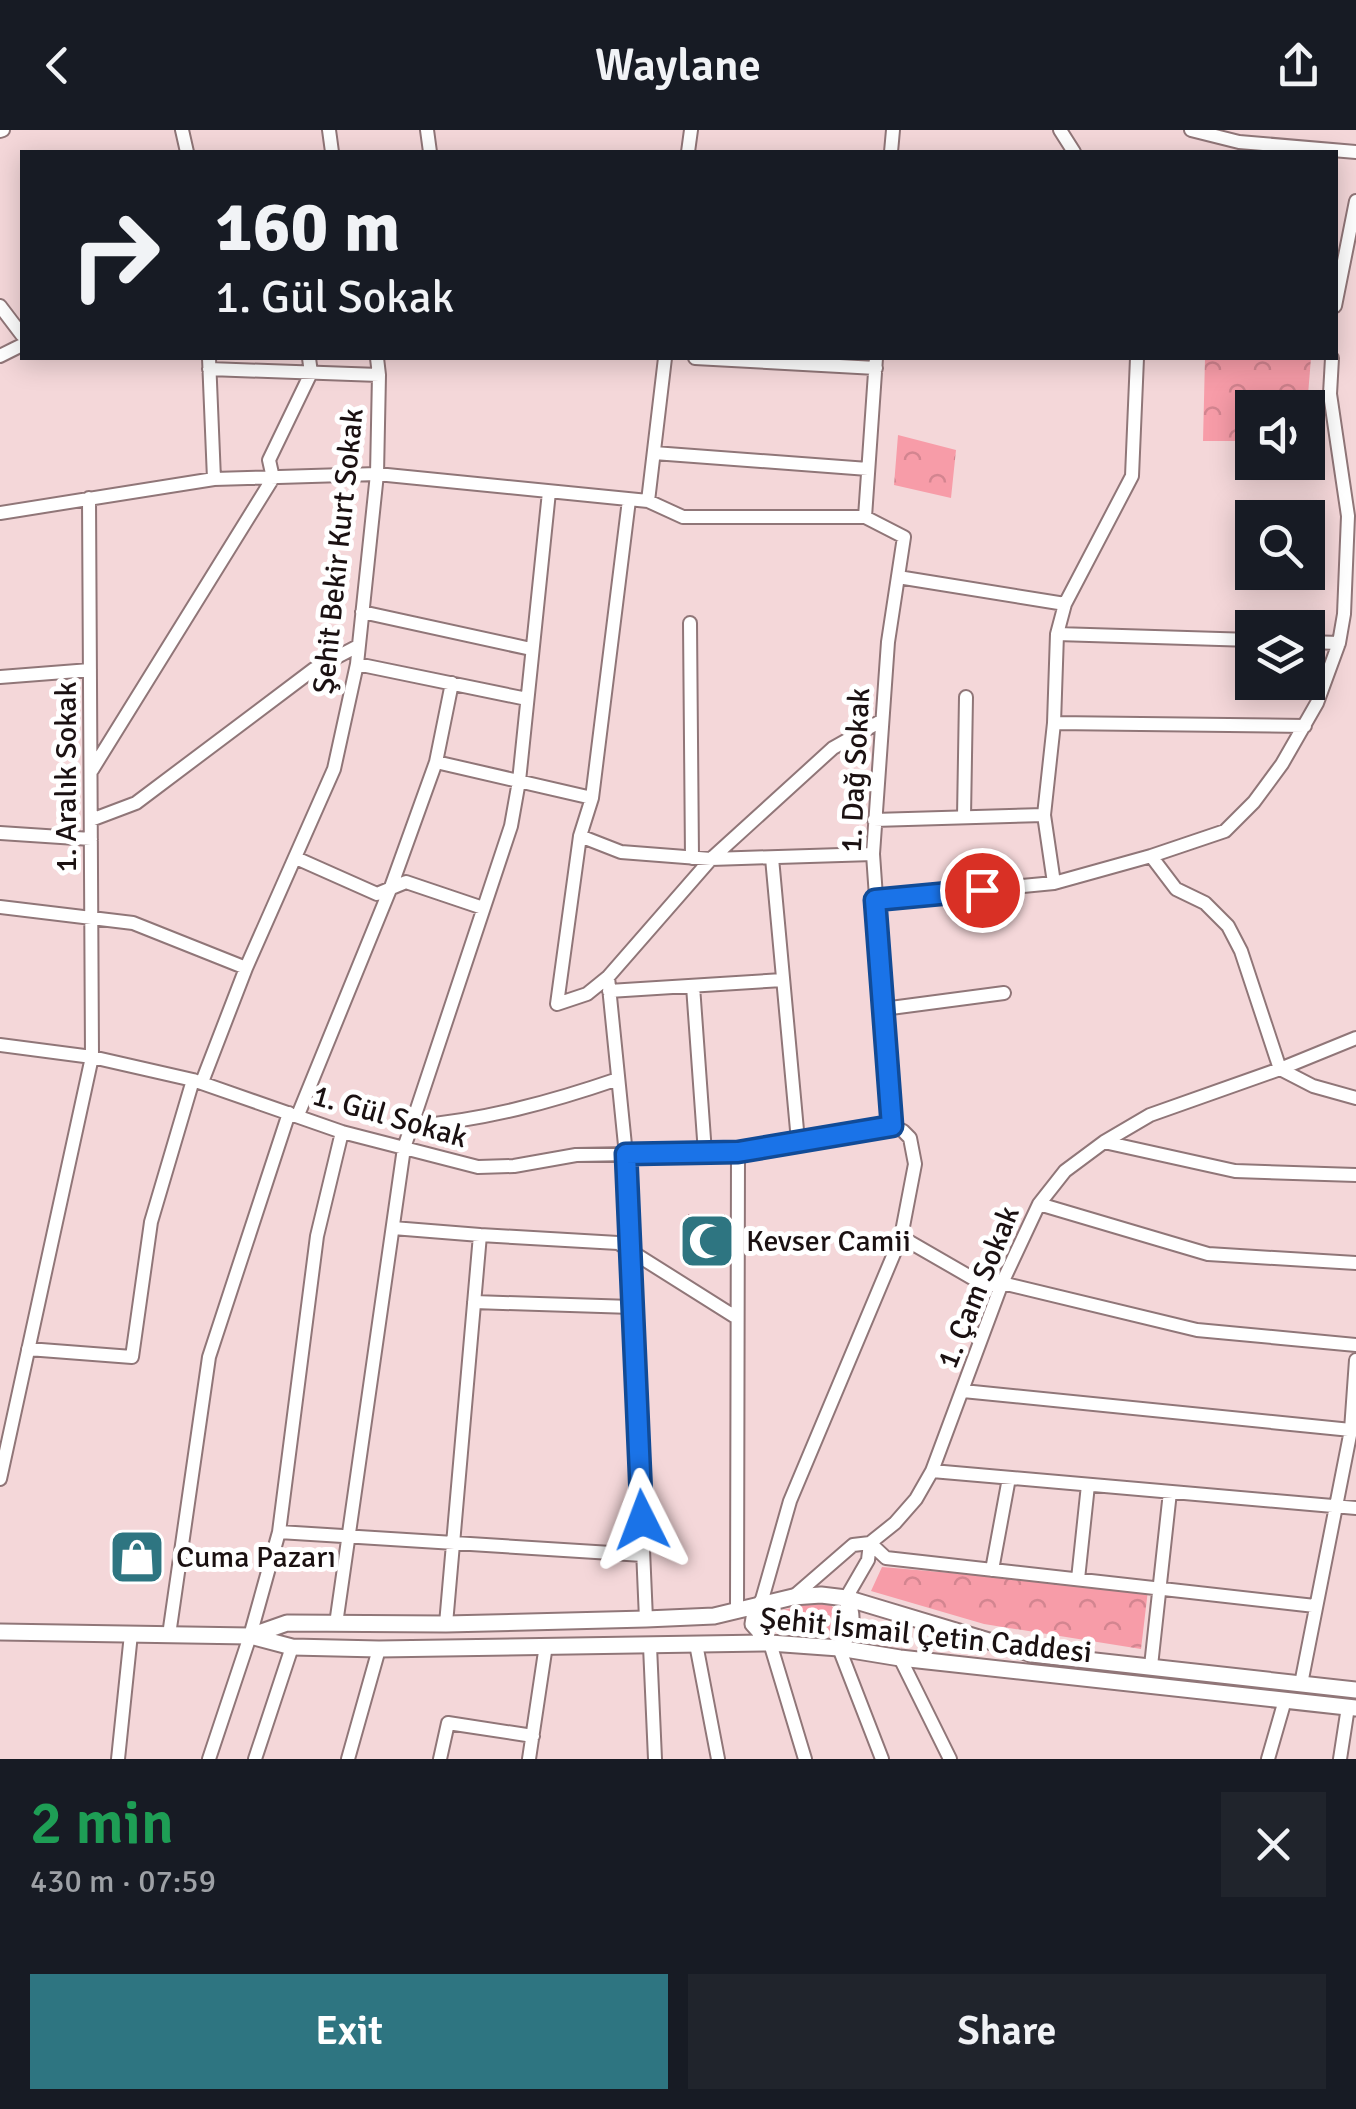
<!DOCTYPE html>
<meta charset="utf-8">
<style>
body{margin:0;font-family:Signika,sans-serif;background:#20242c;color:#f1f3f6;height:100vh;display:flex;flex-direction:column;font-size:38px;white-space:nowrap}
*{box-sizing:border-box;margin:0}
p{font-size:32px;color:#9ea1a6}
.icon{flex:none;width:55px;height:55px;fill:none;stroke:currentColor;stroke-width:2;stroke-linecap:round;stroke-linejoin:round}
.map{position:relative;height:1629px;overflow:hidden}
.details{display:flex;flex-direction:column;background:#171b24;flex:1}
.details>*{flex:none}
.guide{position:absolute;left:20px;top:20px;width:1318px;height:210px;border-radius:0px;box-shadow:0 5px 25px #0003;background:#171b24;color:#f1f3f6;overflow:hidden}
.controls{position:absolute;left:1235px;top:260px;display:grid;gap:20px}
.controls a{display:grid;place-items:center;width:90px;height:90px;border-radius:0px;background:#171b24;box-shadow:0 5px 25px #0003;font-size:50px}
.pin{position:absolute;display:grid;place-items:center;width:85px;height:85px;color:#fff;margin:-42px;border:5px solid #fff;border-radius:50%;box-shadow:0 2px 10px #0007}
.me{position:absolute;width:110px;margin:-55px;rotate:357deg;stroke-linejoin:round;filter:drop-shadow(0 0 8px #0008)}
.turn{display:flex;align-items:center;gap:35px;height:210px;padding:0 30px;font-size:45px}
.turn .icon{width:130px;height:130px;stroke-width:2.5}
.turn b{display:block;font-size:70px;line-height:85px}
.round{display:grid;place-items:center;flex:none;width:105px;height:105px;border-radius:0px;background:#20242c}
.headline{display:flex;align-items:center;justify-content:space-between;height:170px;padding:0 30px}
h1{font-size:60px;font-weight:600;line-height:75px;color:#1e9e55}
.action{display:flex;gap:20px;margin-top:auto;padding:20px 30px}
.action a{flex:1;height:115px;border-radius:0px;background:#2e7581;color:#fff;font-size:40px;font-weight:600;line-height:115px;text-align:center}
.action a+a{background:#20242c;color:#f1f3f6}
header{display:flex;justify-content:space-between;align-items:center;height:130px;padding:0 30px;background:#171b24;font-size:45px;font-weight:600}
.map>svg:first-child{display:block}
.grass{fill:#f79ca8}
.forest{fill:url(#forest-crowns)}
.building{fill:#943e4d}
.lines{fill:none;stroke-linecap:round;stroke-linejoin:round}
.minor-casing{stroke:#907678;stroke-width:16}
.tertiary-casing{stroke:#907678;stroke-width:19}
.minor{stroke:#fff;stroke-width:12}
.tertiary{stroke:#fff;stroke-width:15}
.route-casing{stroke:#114b97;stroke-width:25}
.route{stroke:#1a73e8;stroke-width:18}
.labels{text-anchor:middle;stroke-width:10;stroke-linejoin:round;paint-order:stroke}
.street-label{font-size:30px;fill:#1b1112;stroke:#fff}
.poi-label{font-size:30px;fill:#1b1112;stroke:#fff;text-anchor:start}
</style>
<header><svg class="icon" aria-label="back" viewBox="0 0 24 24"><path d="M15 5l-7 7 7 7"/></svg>Waylane<svg class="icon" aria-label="share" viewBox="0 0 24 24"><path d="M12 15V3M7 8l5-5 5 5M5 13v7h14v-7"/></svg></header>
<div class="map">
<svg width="1356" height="1629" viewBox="0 0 1356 1629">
<defs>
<pattern id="forest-crowns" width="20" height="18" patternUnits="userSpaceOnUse" patternTransform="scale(2.5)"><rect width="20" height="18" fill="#f79ca8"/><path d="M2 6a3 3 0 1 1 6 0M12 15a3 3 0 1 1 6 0" fill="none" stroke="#d38590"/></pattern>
</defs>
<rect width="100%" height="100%" fill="#f4d7d9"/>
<path class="grass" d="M 823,1471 C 833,1474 835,1479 837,1489 L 826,1506 L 767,1500 L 765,1491 L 769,1483 Z"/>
<path class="forest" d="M 1205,228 L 1311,228 L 1307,277 L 1252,278 L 1252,311 L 1203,311 Z
M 898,305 L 956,320 L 951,368 L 894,355 Z
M 882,1437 L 1148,1460 L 1141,1519 L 984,1494 L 871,1461 Z"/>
<path class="building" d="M 688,1084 L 725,1084 L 726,1137 L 688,1137 Z"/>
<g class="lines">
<g class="minor-casing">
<path id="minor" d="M 182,0 L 187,22
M 329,0 L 332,22
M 427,0 L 430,22
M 1060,0 L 1074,22
M 1191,0 L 1239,12 L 1356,22
M 0,1 L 3,0
M 688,22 L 691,0
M 891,22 L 893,0
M 0,176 L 22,205
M 1335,176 L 1356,71
M 0,226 L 22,215
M 209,228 L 214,349
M 695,228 L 876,238
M 209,239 L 379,245
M 654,323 L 868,339
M 629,370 L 592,668 L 580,706 L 557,874 L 587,864 L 608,847 L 711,729 L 833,618 L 881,591
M 648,371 L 665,228
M 0,383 L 214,349 L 377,344 L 648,371 L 683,387 L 865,387 L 904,407 L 888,512 L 873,724 L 892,996
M 865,387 L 876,228
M 898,447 L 1065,474
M 362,482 L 531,519
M 690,493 L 692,728
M 1057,504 L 1252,510
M 1308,512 L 1339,513
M 357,534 L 527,569
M 0,547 L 90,540
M 1054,593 L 1305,596
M 436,632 L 592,668
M 92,640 L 273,348 L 269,330 L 311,243 L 309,228
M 964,687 L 966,567
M 91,690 L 136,673 L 314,539 L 358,516
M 874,690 L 1044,685
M 0,703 L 91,709
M 580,706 L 621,722 L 711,729 L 873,724
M 1151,726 L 1176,759 L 1205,773 L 1228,796 L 1241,821 L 1280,939 L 1313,956 L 1356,968
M 296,728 L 377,764 L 406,752 L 483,778
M 772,728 L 798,1011
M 1054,753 L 1044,685 L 1054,593 L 1057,504 L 1065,474 L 1132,346 L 1137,228
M 875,770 L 1054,753 L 1151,726 L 1225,701 L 1254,672 L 1282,634 L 1317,573 L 1339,513 L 1344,484 L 1348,386 L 1330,264 L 1332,228
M 0,777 L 133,793 L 246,838
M 608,847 L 626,1025 L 646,1489
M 693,856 L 705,1023
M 609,861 L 783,850
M 883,879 L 1004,863
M 0,915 L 92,927 L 193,950 L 342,1002 L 478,1037 L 514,1036 L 576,1025 L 738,1022 L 892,996
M 202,952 L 246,838 L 334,639 L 357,534 L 377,344 L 379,245 L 377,228
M 298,985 L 391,757 L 436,632 L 452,553
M 413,996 C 485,990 551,972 618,949
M 1104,1012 L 1235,1041 L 1356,1045
M 1039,1074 L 1208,1124 L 1356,1133
M 393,1098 L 480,1105 L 618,1113 L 737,1188
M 901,1107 L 986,1156 L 1002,1153 L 1197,1200 L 1356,1215
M 474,1172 L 632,1177
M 28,1219 L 132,1227 L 151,1092 L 193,950
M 963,1261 L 1351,1300
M 932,1341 L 1356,1378
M 0,1349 L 92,927 L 89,368
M 279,1402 L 643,1425
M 870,1413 L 886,1428 L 1315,1476
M 992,1440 L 1009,1348
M 1078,1449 L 1088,1355
M 793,1467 L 853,1415 L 870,1413 L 895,1393 L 916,1369 L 932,1341 L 1002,1153 L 1039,1074 L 1065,1041 L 1104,1012 L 1150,985 L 1280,939 L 1356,908
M 846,1468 L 868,1430 L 870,1413
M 761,1473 L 790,1371 L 901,1107 L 915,1034 L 910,1008 L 903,1001 L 892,996
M 737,1479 L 738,1022
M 336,1494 L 404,1018 L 511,696 L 519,651 L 549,362
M 446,1494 L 480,1105
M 169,1505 L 209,1227 L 289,983
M 770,1513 L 805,1629
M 696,1514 L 718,1629
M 650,1516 L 655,1629
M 839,1518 L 882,1629
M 900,1528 L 950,1629
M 1151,1536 L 1170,1362
M 1301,1554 L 1351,1300 L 1356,1230
M 118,1629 L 131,1504
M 209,1629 L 250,1506 L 279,1402 L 317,1106 L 342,1002
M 255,1629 L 292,1517
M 348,1629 L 379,1519
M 440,1629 L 448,1593 L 533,1606
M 529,1629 L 546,1515
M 1268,1629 L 1285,1570
M 1340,1629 L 1348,1577"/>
</g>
<g class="tertiary-casing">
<path id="tertiary" d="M 761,1473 L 755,1482 L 753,1494 L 770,1513
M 0,1502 L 250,1506 L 292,1517 L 379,1519 L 770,1513 L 839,1518 L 900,1528 L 1356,1578
M 250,1506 L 287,1493 L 446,1494 L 646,1489 L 714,1486 L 793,1467 L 821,1465 L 846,1468 L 1032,1524 L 1356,1560
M 839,1518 C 852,1501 855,1488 846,1468"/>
</g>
<use href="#minor" class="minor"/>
<use href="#tertiary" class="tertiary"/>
</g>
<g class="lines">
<g class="route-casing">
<path id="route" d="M 642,1390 L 626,1024 L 738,1022 L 892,996 L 875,770 L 982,760"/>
</g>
<use href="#route" class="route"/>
</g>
<defs>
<g id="mosque-square" transform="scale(2.875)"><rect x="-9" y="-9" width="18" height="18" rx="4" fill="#2e7581" stroke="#fff"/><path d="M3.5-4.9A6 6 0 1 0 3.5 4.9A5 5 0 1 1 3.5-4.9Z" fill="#fff"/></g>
<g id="shop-square" transform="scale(2.875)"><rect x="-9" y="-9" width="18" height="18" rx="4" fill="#2e7581" stroke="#fff"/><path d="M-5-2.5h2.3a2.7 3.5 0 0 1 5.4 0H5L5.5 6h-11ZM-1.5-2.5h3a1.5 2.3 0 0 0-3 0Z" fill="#fff"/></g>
</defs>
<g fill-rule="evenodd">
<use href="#mosque-square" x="707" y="1111"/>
<use href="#shop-square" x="137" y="1427"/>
</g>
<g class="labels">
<g class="street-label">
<text transform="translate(338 421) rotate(-84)" y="10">Şehit Bekir Kurt Sokak</text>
<text transform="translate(855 640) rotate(-87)" y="10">1. Dağ Sokak</text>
<text transform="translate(66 647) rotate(-90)" y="10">1. Aralık Sokak</text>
<text transform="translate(390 986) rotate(16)" y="10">1. Gül Sokak</text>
<text transform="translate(978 1157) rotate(-68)" y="10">1. Çam Sokak</text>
<text transform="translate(926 1505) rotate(6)" y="10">Şehit İsmail Çetin Caddesi</text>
</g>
<g class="poi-label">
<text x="746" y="1121">Kevser Camii</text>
<text x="176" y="1437">Cuma Pazarı</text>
</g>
</g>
</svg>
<div class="controls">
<a><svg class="icon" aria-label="sound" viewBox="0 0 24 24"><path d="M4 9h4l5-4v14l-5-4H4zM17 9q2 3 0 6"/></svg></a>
<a><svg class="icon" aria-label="search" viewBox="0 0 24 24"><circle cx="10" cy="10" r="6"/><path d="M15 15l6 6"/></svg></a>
<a><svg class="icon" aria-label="layers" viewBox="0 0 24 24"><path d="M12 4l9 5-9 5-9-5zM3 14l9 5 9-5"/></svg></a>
</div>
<div class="pin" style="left:982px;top:760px;background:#d93025"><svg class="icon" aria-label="arrive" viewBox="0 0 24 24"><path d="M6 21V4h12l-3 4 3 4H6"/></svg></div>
<svg class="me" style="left:642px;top:1390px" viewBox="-20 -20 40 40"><path d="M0-17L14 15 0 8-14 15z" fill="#1a73e8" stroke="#fff" stroke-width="4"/></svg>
<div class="guide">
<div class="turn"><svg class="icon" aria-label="right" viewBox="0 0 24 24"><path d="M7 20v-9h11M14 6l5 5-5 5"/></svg><div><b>160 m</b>1. Gül Sokak</div></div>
</div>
</div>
<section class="details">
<div class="headline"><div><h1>2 min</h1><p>430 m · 07:59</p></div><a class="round"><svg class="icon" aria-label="close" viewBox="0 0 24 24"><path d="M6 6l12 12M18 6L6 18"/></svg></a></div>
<div class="action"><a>Exit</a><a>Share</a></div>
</section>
